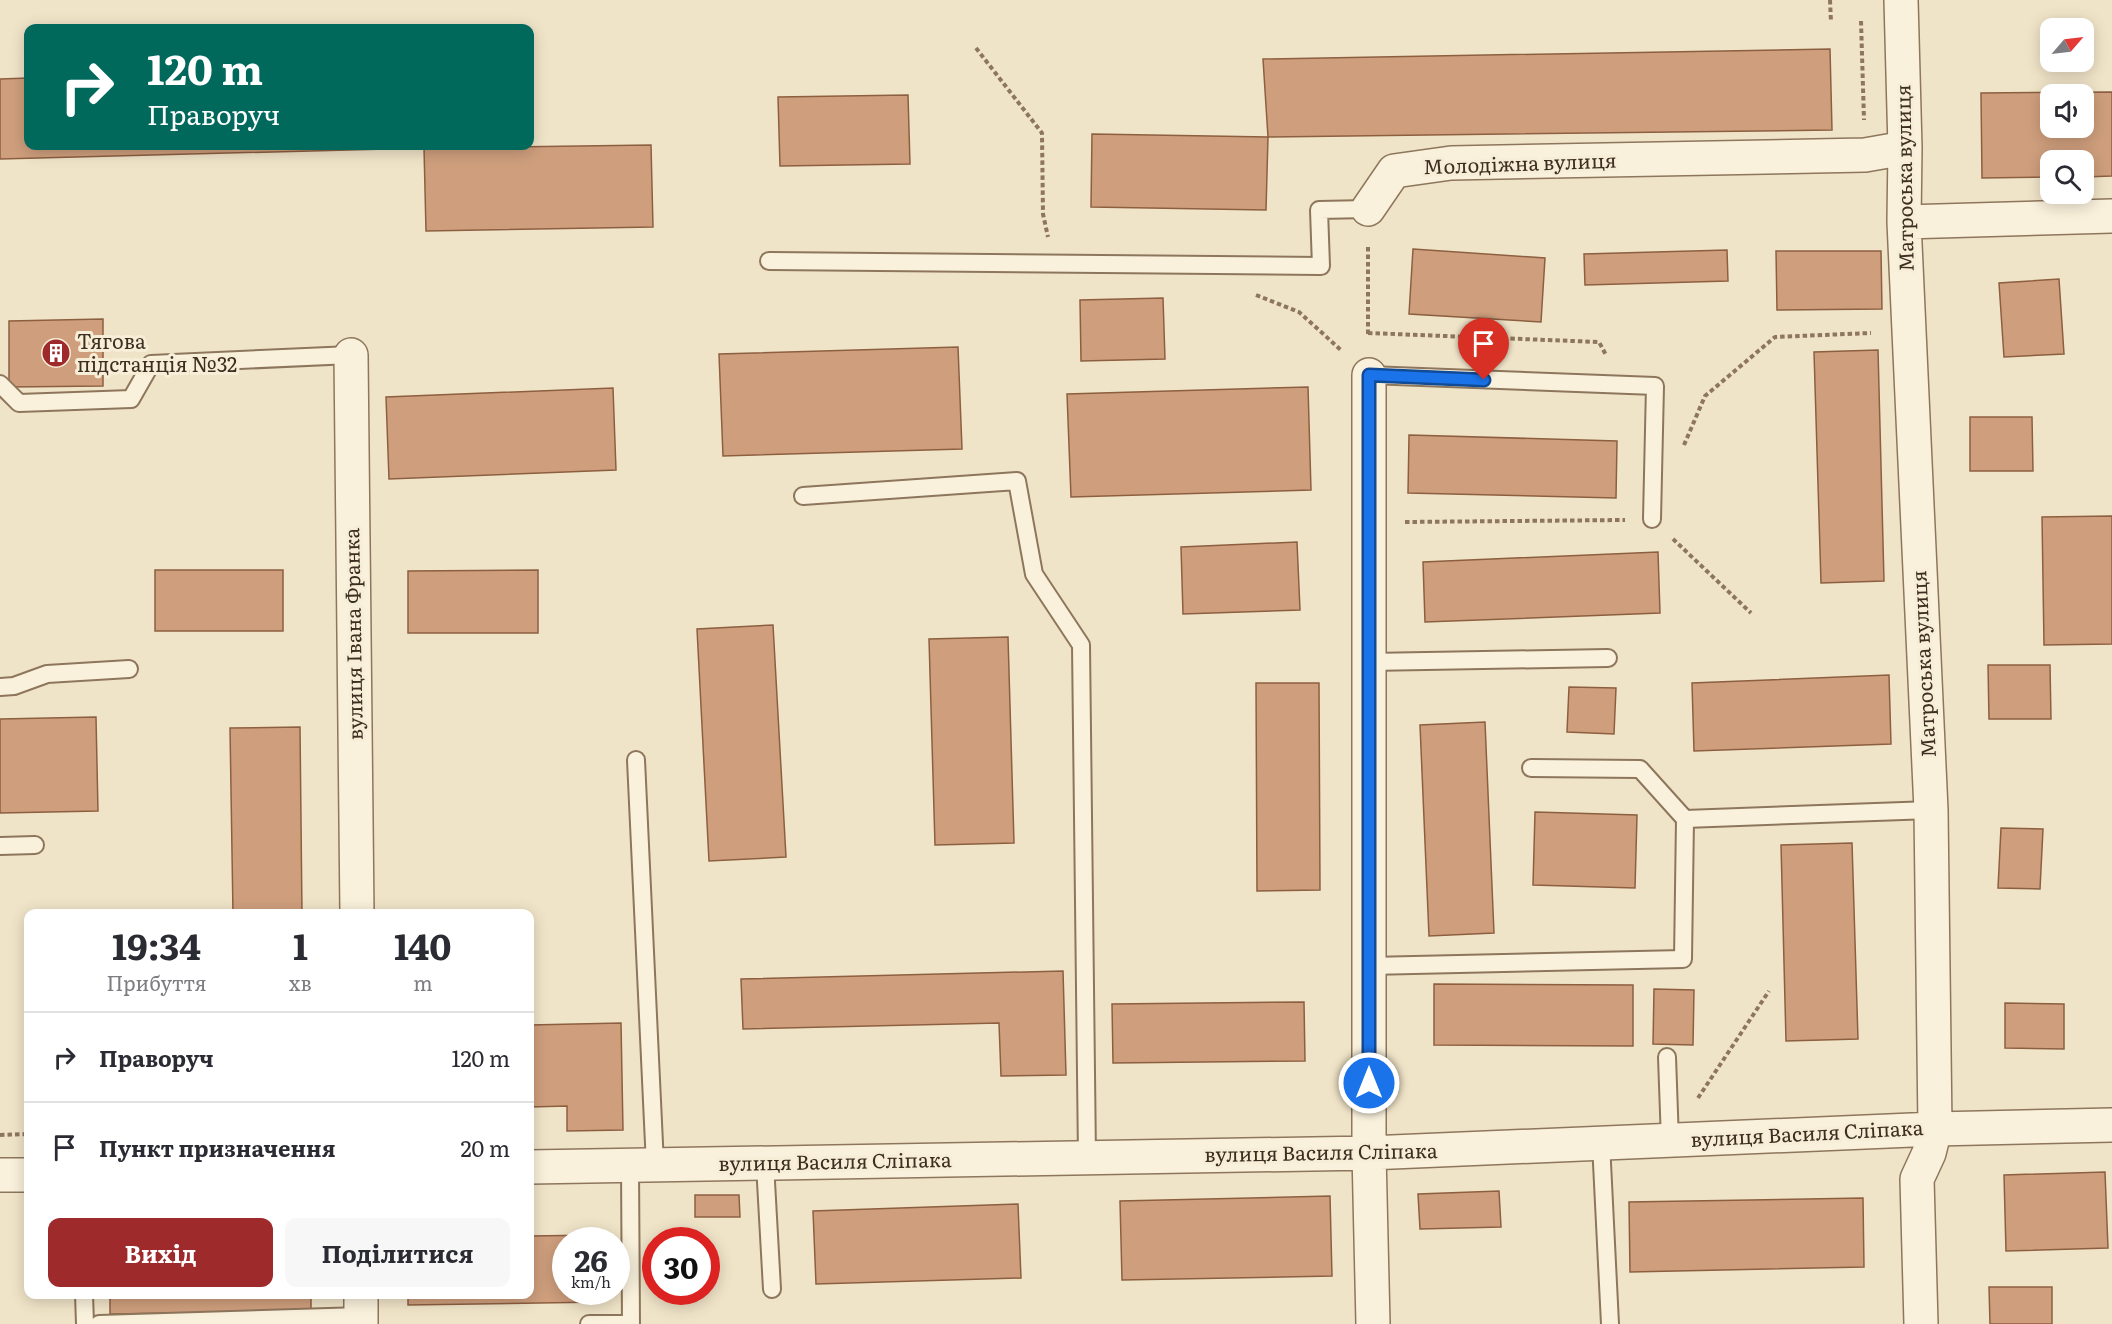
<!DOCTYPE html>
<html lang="uk">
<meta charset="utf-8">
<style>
body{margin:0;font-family:Literata,serif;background:#f7f7f7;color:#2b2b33;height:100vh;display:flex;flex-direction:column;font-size:22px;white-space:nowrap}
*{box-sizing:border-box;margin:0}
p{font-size:20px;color:#7c7c81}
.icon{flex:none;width:33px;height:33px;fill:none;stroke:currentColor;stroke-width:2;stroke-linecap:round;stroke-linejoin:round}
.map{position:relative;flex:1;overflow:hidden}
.details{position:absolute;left:24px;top:909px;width:510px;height:390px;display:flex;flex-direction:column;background:#fff;border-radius:12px;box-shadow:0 3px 15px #0003}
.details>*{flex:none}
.hud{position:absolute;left:24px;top:24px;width:510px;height:126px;border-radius:12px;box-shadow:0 3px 15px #0003;background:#00695c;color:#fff;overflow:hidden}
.needle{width:39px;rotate:62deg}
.controls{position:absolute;left:2040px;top:18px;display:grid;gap:12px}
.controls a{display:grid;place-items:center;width:54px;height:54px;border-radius:12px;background:#fff;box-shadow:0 3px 15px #0003;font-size:30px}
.speed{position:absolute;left:552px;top:1227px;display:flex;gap:12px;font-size:30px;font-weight:700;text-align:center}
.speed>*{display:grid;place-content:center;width:78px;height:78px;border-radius:50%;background:#fff;box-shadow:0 3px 15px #0003;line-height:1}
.speed small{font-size:15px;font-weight:400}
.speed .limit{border:9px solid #d22;background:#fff;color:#111}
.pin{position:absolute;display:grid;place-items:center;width:51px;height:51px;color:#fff;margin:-62px -26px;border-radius:50% 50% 50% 0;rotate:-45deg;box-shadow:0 0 6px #0007}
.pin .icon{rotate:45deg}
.me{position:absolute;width:66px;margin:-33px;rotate:0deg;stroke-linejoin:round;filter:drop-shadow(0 0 4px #0008)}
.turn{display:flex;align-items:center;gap:21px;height:126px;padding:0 24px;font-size:27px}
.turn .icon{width:78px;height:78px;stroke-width:2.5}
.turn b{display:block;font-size:42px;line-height:51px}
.eta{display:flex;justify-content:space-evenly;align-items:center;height:102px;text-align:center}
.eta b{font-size:36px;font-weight:700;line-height:42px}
.primary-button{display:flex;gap:12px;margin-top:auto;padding:12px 24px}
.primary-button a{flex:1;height:69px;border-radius:12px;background:#9e2a2b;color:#fff;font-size:24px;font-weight:700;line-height:69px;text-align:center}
.primary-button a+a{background:#f7f7f7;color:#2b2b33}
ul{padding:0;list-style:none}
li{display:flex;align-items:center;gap:18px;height:90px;padding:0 24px;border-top:2px solid #e1e1e2}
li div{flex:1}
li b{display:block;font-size:22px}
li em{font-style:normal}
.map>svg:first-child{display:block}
.building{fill:#cf9f7d;stroke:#8d5f41;stroke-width:1.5;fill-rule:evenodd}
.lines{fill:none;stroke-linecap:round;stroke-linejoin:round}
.lane-casing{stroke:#8d765c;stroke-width:20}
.street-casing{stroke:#8d765c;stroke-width:36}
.path{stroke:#8d765c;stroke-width:4;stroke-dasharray:4.5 3;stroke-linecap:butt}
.lane{stroke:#faf1dc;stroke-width:16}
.street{stroke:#faf1dc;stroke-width:33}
.route-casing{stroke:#114b97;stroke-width:15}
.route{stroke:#1a73e8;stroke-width:10}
.labels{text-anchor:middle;stroke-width:6;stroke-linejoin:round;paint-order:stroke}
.street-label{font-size:20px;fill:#3d2e20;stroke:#f7eed8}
.poi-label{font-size:20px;fill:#3d2e20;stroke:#f7eed8;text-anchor:start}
</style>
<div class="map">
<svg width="2112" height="1324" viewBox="0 0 2112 1324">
<rect width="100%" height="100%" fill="#f0e4c8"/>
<path class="building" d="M 1830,49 L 1832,130 L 1268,137 L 1263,59 Z
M 28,78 L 28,146 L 424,146 L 424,148 L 0,159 L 0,79 Z
M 2112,92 L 2112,176 L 2084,177 L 2084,160 L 2050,160 L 2050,177 L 1982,178 L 1981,93 ZM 2050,94 L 2084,94 L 2084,128 L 2050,128 Z
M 908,95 L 910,164 L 780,166 L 778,97 Z
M 1092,134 L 1268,137 L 1266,210 L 1091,207 Z
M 651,145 L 653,227 L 426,231 L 424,148 Z
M 1413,249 L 1545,258 L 1541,322 L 1409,314 Z
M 1727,250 L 1728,281 L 1585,285 L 1584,254 Z
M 1776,251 L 1881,251 L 1882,309 L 1777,310 Z
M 2059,279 L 2064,354 L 2004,357 L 1999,283 Z
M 1163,298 L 1165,359 L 1081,361 L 1080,300 Z
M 103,319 L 103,386 L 9,387 L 9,321 Z
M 958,347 L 962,449 L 723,456 L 719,354 Z
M 1878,350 L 1884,581 L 1821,583 L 1814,352 Z
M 1308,387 L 1311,490 L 1071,497 L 1067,394 Z
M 613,388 L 616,470 L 389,479 L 386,397 Z
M 1970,417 L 2032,417 L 2033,471 L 1970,471 Z
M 1409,435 L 1617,441 L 1616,498 L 1408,493 Z
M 2112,516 L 2112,644 L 2044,645 L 2042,517 Z
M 1297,542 L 1300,610 L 1183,614 L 1181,547 Z
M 1658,552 L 1660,613 L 1425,622 L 1423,562 Z
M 155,570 L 283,570 L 283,631 L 155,631 Z
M 538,570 L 538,633 L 408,633 L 408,571 Z
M 773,625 L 786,857 L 709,861 L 697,629 Z
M 1008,637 L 1014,843 L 935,845 L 929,639 Z
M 1988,665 L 2050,665 L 2051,719 L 1989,719 Z
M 1889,675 L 1891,744 L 1694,751 L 1692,683 Z
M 1256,683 L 1319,683 L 1320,890 L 1257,891 Z
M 1569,687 L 1616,688 L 1614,734 L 1567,732 Z
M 96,717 L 98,811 L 0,813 L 0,719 Z
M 1485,722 L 1494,933 L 1429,936 L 1420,725 Z
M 300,727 L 302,914 L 233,914 L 230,728 Z
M 1535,812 L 1637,815 L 1635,888 L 1533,885 Z
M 2001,828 L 2043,829 L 2040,889 L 1998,888 Z
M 1852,843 L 1858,1039 L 1786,1041 L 1781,845 Z
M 1063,971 L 1066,1075 L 1001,1076 L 999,1023 L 743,1029 L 741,979 Z
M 1434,984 L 1633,985 L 1633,1046 L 1434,1045 Z
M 1654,989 L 1694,990 L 1693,1045 L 1653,1044 Z
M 1304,1002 L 1305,1061 L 1113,1063 L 1112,1004 Z
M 2005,1003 L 2064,1004 L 2064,1049 L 2005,1048 Z
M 621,1023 L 623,1130 L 567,1131 L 567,1106 L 530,1107 L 530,1025 Z
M 2105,1172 L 2108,1248 L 2006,1251 L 2004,1175 Z
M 1499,1191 L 1501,1227 L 1420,1229 L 1418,1194 Z
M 695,1195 L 739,1195 L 740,1217 L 695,1217 Z
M 1330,1196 L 1332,1276 L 1122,1280 L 1120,1201 Z
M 1863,1198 L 1864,1267 L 1630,1272 L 1629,1202 Z
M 1018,1204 L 1021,1278 L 816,1284 L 813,1211 Z
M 600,1235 L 600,1240 L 566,1240 L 566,1292 L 601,1292 L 601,1302 L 408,1305 L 408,1294 L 530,1294 L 530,1236 Z
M 1989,1287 L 2052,1287 L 2052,1324 L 1990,1324 Z
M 110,1294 L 311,1294 L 311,1311 L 110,1314 Z"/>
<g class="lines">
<g class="lane-casing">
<path id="lane" d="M 769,261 L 1321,266 L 1319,210 L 1368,209
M 1369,375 L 1655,386 L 1652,519
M 0,384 L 19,403 L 131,399 L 151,364 L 351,355
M 803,496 L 1017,481 L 1034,574 L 1081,645 L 1087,1158
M 1369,662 L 1608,658
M 0,687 L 14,686 L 47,674 L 129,669
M 636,760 L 655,1165
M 1531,768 L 1640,769 L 1685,819
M 0,846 L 35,845
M 1369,966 L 1683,959 L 1685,819 L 1931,810
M 1667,1057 L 1670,1141
M 1601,1143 L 1610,1324
M 765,1164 L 772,1289
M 84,1294 L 85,1324
M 99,1324 L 361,1316
M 589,1324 L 631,1324 L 630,1166"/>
</g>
<g class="street-casing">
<path id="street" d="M 1901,0 L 1905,148 L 1904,222 L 1931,810 L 1935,1129 L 1929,1153 L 1917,1179 L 1921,1324
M 1368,209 L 1394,171 L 1451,163 L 1865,155 L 1905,148
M 1904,222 L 2112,216
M 351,355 L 357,914
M 1369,375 L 1369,1153 L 1373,1324
M 530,1167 L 1369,1153 L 1935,1129 L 2112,1125
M 0,1175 L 28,1175
M 361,1294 L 361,1324"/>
</g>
<path class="path" d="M 1830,0 L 1831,22
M 1861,21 L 1864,120
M 976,48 L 1042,133 L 1043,214 L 1048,237
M 1256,295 L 1299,312 L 1342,351
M 1368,333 L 1599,342 L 1606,355
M 1368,334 L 1368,246
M 1684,445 L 1705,396 L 1775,337 L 1871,333
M 1405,522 L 1625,520
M 1673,539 L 1751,613
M 1698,1098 L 1769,991
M 0,1135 L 28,1134"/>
<use href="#lane" class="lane"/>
<use href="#street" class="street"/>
</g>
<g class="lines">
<g class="route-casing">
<path id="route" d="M 1369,1083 L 1369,375 L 1484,380"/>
</g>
<use href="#route" class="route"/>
</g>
<defs>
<g id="building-disc" transform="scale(1.5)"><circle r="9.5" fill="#9e2a2b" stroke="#f7eed8"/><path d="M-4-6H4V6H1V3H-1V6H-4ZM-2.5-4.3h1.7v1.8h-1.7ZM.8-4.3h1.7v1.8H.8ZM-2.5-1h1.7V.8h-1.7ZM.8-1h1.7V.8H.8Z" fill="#fff"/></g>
</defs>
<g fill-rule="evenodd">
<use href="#building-disc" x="56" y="353"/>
</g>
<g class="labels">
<g class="street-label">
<text transform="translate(1520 164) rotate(-2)" y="7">Молодіжна вулиця</text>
<text transform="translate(1905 178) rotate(-91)" y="7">Матроська вулиця</text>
<text transform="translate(354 634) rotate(-91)" y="7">вулиця Івана Франка</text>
<text transform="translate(1924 664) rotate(-93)" y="7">Матроська вулиця</text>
<text transform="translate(1807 1134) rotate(-3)" y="7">вулиця Василя Сліпака</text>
<text transform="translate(1321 1153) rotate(-1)" y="7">вулиця Василя Сліпака</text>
<text transform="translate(835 1162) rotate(-1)" y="7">вулиця Василя Сліпака</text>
</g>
<g class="poi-label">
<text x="77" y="349">Тягова<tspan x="77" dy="23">пiдстанцiя №32</tspan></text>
</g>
</g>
</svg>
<div class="controls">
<a><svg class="needle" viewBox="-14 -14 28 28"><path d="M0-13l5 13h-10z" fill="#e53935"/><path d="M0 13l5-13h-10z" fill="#7c7c81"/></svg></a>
<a><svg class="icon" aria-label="sound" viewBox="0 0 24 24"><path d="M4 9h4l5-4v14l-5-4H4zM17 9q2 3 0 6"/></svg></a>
<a><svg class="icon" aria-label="search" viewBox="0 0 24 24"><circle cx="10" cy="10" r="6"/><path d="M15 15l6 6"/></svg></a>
</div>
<div class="speed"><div>26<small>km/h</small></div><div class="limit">30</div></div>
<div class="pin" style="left:1484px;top:380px;background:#d93025"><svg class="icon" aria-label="arrive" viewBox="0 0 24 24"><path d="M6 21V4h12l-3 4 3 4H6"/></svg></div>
<svg class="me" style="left:1369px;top:1083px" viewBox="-20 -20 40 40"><circle r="17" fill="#1a73e8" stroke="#fff" stroke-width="3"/><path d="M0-11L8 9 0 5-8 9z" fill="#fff"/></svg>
<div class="hud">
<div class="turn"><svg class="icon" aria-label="right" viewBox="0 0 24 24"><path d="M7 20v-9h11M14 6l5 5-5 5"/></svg><div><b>120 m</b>Праворуч</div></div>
</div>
<section class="details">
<div class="eta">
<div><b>19:34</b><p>Прибуття</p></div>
<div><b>1</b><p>хв</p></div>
<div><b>140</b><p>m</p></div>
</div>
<ul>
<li><svg class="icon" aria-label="right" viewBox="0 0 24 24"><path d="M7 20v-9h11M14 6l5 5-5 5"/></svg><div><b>Праворуч</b></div><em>120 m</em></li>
<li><svg class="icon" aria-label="arrive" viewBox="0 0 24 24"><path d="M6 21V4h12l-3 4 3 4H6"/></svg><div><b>Пункт призначення</b></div><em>20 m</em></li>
</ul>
<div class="primary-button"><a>Вихід</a><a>Поділитися</a></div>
</section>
</div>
